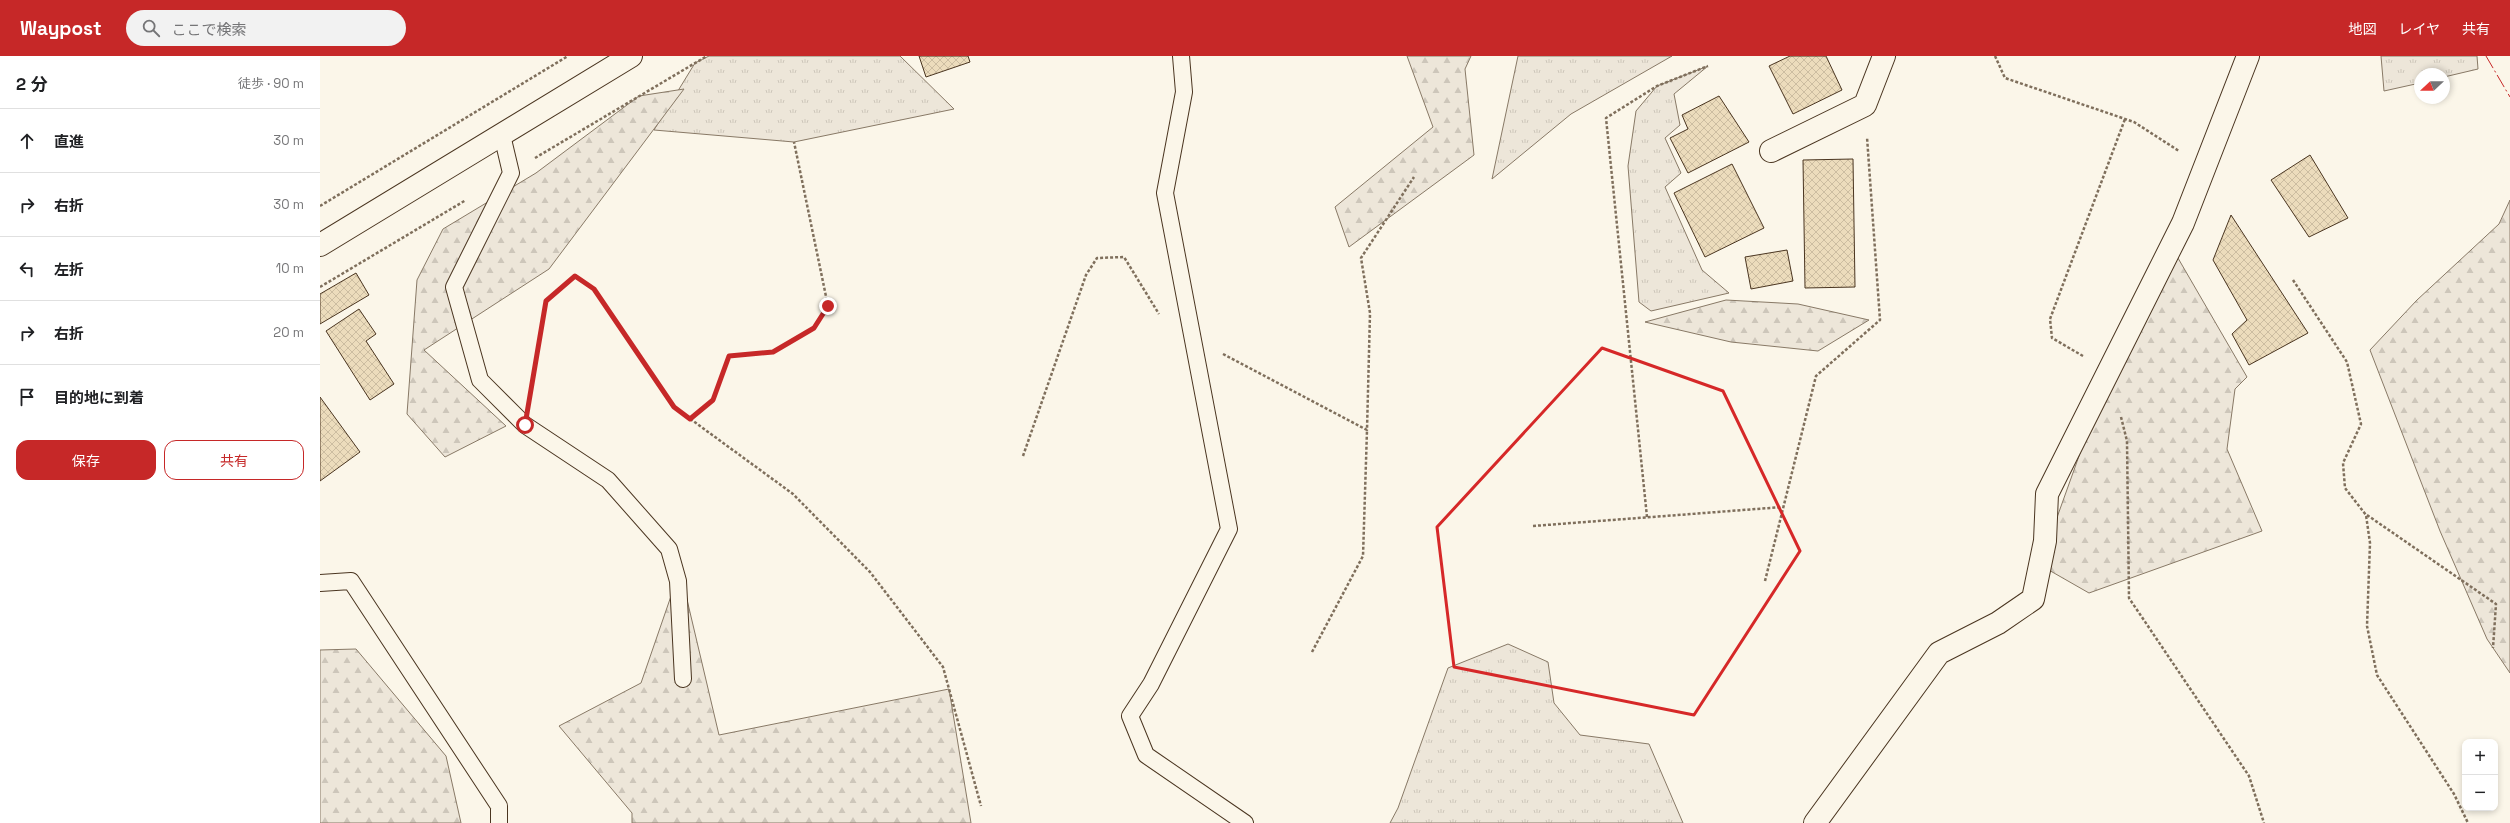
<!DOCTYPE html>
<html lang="ja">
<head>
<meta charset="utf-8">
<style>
  body { margin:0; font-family:"Space Grotesk","Noto Sans JP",sans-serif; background:#f2f2f2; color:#202124 }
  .controls { position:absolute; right:12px; bottom:12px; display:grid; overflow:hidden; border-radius:8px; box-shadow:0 2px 6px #0003 }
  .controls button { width:36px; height:36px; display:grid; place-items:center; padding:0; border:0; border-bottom:1px solid #e0e0e0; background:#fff; color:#202124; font:20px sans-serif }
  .compass { position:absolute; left:2094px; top:12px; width:36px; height:36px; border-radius:50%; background:#fff; box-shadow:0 2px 6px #0003; rotate:248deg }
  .stop { position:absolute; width:12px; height:12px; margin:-9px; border:3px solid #c62828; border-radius:50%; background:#fff }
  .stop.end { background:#c62828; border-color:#fff; box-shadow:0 1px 4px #0008 }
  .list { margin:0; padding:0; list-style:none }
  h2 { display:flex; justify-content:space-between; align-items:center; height:52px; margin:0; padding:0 16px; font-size:17px }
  h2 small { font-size:13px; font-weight:400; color:#757577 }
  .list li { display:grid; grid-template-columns:26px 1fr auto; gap:12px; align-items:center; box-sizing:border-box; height:64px; padding:0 16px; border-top:1px solid #e0e0e0 }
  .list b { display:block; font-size:15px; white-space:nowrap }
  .list em { font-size:13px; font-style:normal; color:#757577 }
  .actions { display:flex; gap:8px; padding:12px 16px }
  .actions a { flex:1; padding:9px 0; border:1px solid #c62828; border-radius:12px; text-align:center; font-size:14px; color:#c62828 }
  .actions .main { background:#c62828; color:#fff }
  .icon { flex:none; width:22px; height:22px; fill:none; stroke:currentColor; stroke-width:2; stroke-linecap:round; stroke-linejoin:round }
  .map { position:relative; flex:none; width:2190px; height:767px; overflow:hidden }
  header { display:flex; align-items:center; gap:24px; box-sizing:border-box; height:56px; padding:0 20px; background:#c62828; color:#fff }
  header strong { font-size:19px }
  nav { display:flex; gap:22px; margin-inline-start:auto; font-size:14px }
  .search { width:280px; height:36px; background:#f2f2f2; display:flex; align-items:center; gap:10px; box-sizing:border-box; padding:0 14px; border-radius:22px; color:#757577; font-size:15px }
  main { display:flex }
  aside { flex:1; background:#fff }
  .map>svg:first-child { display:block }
  .grass { fill:url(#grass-tufts); stroke:#887966 }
  .forest { fill:url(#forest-firs); stroke:#887966 }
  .building { fill:url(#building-cross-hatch); stroke:#4a3520 }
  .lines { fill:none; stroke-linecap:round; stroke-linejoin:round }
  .lane-casing { stroke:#4a3520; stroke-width:18 }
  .street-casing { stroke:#4a3520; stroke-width:24 }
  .secondary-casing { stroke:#4a3520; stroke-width:24 }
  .path { stroke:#7f6f5c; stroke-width:2.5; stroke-dasharray:3 2; stroke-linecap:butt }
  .lane { stroke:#fbf6e9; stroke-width:16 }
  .street { stroke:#fbf6e9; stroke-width:22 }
  .secondary { stroke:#fbf6e9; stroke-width:22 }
  .power { stroke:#c62828; stroke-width:1; stroke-dasharray:14 3 2 3; stroke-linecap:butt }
  .route { stroke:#c62828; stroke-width:5 }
  .marked { fill:none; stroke:#d62828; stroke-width:3; stroke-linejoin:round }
</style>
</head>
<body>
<header>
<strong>Waypost</strong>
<div class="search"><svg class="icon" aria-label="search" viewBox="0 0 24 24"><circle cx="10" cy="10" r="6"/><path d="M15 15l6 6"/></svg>ここで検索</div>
<nav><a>地図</a><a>レイヤ</a><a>共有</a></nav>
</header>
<main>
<aside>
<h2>2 分<small>徒歩 · 90 m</small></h2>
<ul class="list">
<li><svg class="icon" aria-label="ahead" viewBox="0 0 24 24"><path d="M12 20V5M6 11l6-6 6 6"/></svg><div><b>直進</b></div><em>30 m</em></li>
<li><svg class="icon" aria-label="right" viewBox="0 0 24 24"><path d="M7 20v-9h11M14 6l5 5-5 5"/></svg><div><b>右折</b></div><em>30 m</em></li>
<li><svg class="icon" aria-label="left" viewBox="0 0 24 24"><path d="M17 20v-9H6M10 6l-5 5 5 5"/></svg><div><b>左折</b></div><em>10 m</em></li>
<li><svg class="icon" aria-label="right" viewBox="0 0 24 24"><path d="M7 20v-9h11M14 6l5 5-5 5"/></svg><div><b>右折</b></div><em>20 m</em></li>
<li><svg class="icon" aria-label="arrive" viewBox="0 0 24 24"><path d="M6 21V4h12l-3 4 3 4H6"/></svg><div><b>目的地に到着</b></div></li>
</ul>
<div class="actions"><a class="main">保存</a><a>共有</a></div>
</aside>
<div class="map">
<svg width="2190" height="767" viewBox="0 0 2190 767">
  <defs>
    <pattern id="grass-tufts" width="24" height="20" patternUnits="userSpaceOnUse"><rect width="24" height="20" fill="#ede6d9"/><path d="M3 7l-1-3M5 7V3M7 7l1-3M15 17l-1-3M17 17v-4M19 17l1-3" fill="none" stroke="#cdc6ba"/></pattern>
    <pattern id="forest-firs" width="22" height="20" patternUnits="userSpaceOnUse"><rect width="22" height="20" fill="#ede6d9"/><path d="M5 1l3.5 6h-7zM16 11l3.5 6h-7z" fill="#cdc6ba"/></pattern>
    <pattern id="building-cross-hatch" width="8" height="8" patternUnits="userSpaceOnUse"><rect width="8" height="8" fill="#ecdcbc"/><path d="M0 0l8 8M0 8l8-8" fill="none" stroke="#ccbda1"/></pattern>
  </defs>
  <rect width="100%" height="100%" fill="#fbf6e9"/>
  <path class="grass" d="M 389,0 L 580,0 L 634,53 L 474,86 L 334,74 L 375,7 Z
    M 1198,0 L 1352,0 L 1251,58 L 1172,123 Z
    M 2061,0 L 2157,0 L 2158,13 L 2124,21 L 2124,18 L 2100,18 L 2100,27 L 2064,35 Z
    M 1388,10 L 1354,38 L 1360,69 L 1345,82 L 1361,117 L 1345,131 L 1382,214 L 1409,237 L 1331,255 L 1319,246 L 1308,110 L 1316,55 L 1337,30 Z
    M 1188,588 L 1228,606 L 1234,647 L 1260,679 L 1329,688 L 1363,767 L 1070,767 L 1078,752 L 1128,612 Z"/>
  <path class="forest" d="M 1087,0 L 1151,0 L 1145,13 L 1154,99 L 1029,191 L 1015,151 L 1113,71 Z
    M 364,33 L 229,213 L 104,294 L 186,370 L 125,401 L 87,358 L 97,224 L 123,173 L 216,117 L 319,40 Z
    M 2190,144 L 2190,617 L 2167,583 L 2120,475 L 2050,294 L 2097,244 L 2179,168 Z
    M 1851,190 L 1927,321 L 1915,333 L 1907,393 L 1942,475 L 1769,537 L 1720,509 L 1793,305 Z
    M 1406,244 L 1478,248 L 1549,264 L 1498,295 L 1411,286 L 1325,266 Z
    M 360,514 L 399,679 L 629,633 L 651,767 L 312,767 L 312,757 L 239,670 L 321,627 Z
    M 36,593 L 126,700 L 141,767 L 0,767 L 0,594 Z"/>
  <path class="building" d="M 599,0 L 648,0 L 650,6 L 606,21 Z
    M 1470,0 L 1506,0 L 1522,34 L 1473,58 L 1449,10 Z
    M 1399,40 L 1429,86 L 1368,117 L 1350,82 L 1368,73 L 1362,59 Z
    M 1990,99 L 2028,162 L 1989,181 L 1951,124 Z
    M 1533,103 L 1535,231 L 1485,232 L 1483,104 Z
    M 1412,108 L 1444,172 L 1385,201 L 1354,137 Z
    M 1911,159 L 1988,277 L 1929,309 L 1912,278 L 1927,264 L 1893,204 Z
    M 1467,194 L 1473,225 L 1431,233 L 1425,201 Z
    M 36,217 L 49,239 L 0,268 L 0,238 Z
    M 39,253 L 56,278 L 46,285 L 74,328 L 50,344 L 6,275 Z
    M 0,341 L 40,396 L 0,425 Z"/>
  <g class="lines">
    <defs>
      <path id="lane" d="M 861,0 L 864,36 L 845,137 L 909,473 L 831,628 L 810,660 L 826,699 L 925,767
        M 182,79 L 191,117 L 134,231 L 160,324 L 205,369 L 288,424 L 349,493 L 358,525 L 363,623
        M 0,527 L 31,525 L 179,750 L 179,767"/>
      <path id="street" d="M 1451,95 L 1545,49 L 1564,0
        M 1495,767 L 1619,597 L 1678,567 L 1713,543 L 1725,485 L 1727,438 L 1863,167 L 1928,0"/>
      <path id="secondary" d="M 0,189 L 311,0"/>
    </defs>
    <use href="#lane" class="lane-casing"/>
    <use href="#street" class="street-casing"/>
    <use href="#secondary" class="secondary-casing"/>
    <path class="path" d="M 1675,0 L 1685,22 L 1814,66 L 1859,95
      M 215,102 L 387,0
      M 0,150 L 248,0
      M 1973,224 L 2027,306 L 2041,368 L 2023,407 L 2025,432 L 2046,459 L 2050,487 L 2047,570 L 2057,619 L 2134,738 L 2148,767
      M 0,231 L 146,144
      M 903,298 L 1047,374 L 1050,257 L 1041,202 L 1094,121
      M 1763,300 L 1732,282 L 1730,263 L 1805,63
      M 211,336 L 226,245 L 255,221 L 274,233 L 354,351 L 473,438 L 550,516 L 623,611 L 661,750
      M 1801,361 L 1807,385 L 1809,542 L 1929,720 L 1944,767
      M 370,363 L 393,344 L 409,300 L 453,296 L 494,272 L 508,250 L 474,86
      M 703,400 L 766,219 L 777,202 L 804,201 L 839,258
      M 2047,459 L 2176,548 L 2173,592
      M 1327,461 L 1286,62 L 1337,30 L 1388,10
      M 1213,470 L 1463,451
      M 1445,525 L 1496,320 L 1560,264 L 1547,81
      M 992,596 L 1043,500 L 1047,374"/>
    <use href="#lane" class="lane"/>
    <use href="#street" class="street"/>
    <use href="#secondary" class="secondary"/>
    <path class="power" d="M 2166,0 L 2190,41"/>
  </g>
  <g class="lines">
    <path class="route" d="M 205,369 L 226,245 L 255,220 L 274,233 L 354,351 L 370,363 L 393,344 L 409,300 L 453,296 L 494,272 L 508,250"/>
  </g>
  <path class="marked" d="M 1282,292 L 1403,335 L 1480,495 L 1374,659 L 1134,611 L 1117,471 Z"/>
</svg>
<div class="controls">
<button>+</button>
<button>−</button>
</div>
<svg class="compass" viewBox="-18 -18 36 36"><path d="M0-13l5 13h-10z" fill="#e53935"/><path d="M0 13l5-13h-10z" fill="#757577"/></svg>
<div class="stop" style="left:205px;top:369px"></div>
<div class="stop end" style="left:508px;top:250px"></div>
</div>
</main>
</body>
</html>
